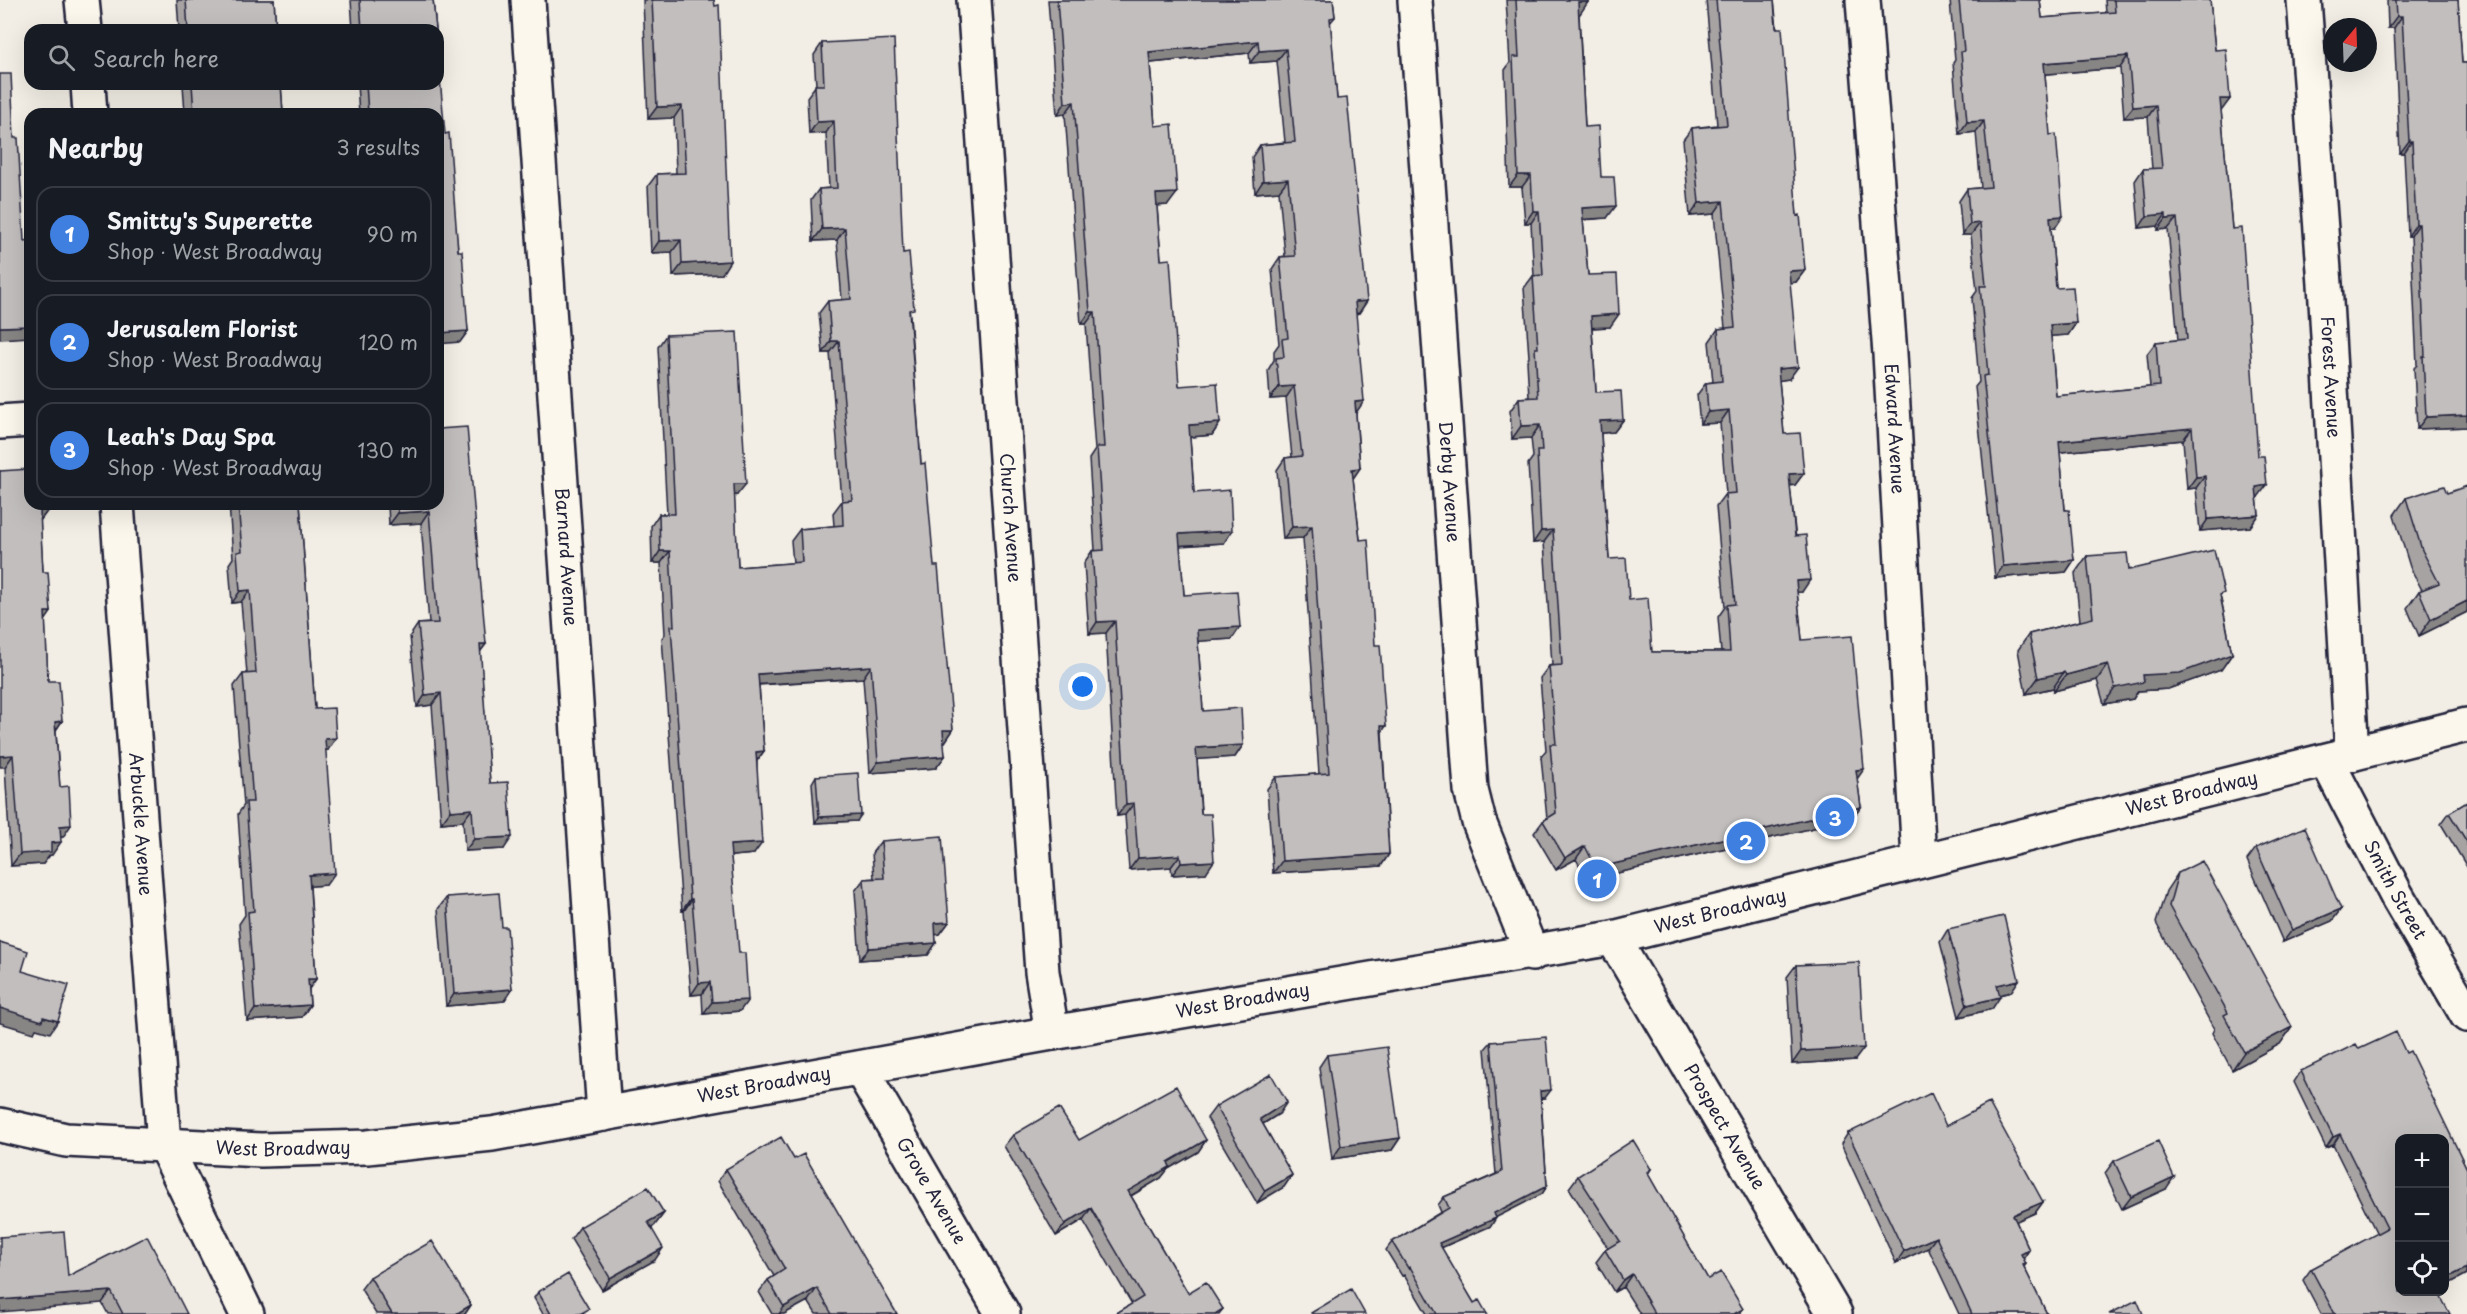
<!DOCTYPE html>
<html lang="en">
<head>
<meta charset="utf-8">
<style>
  body { margin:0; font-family:"Playpen Sans",sans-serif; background:#242831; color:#f1f3f6 }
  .controls { position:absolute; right:18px; bottom:18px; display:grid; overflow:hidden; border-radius:12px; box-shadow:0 6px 24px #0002 }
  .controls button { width:54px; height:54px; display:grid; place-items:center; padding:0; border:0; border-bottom:2px solid #363941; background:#171b24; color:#f1f3f6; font:30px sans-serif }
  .compass { position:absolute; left:2323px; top:18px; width:54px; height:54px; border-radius:50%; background:#171b24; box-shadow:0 6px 24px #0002; rotate:19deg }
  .you { position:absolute; left:1083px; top:687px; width:21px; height:21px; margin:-15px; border:4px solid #fff; border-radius:50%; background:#1a73e8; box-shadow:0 0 0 9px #1a73e833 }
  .badge { display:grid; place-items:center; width:39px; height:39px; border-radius:50%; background:#0b8043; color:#fff; font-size:20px; font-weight:700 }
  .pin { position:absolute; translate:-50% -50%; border:3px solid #fff; box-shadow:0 2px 6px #0006 }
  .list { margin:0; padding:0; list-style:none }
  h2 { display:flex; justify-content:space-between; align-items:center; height:78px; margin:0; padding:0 24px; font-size:26px }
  h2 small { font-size:20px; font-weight:400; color:#9ea1a6 }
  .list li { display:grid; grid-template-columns:39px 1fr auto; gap:18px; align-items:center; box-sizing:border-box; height:96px; margin:0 12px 12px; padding:0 12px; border:2px solid #363941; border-radius:18px }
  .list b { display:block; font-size:22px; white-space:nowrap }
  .list p { margin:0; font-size:20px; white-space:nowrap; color:#9ea1a6 }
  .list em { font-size:20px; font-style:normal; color:#9ea1a6 }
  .icon { flex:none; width:33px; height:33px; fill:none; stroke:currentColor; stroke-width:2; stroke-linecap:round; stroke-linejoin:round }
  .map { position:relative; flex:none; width:2467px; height:1314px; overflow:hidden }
  .search { position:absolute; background:#171b24; box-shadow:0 6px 24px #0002; left:24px; top:24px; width:420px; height:66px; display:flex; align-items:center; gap:15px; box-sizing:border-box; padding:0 21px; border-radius:18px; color:#9ea1a6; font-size:22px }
  .panel { position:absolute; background:#171b24; box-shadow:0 6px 24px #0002; left:24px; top:108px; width:420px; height:402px; border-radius:18px }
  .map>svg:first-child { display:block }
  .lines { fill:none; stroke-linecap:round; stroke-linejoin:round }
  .minor-casing { stroke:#22223b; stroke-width:38 }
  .major-casing { stroke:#22223b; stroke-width:38 }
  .minor { stroke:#fbf7ec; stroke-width:33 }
  .major { stroke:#fbf7ec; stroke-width:33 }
  .wall { fill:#a7a3a3; stroke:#22223b; stroke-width:1.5; fill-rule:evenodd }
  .shaded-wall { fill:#888585; stroke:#22223b; stroke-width:1.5 }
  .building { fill:#c2bebe; stroke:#22223b; stroke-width:1.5; fill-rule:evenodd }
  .labels { text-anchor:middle; stroke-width:4.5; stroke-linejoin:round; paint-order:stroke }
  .street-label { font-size:18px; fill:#22223b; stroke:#fbf7ec }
</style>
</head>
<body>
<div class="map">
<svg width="2467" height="1314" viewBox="0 0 2467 1314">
  <rect width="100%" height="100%" fill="#f2eee5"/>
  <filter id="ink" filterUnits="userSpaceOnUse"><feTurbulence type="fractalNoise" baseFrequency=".0167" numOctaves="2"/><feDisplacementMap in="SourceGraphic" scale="12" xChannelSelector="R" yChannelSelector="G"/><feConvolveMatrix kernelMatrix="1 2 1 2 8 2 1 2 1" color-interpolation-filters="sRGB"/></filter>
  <g filter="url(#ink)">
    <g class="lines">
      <defs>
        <g id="minor">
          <path d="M 82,0 L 85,30"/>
          <path id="s1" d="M 528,0 L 604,1114"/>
          <path id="s2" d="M 974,0 L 1042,972 L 1052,1033"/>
          <path id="s3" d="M 1415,0 L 1471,790 L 1479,822 L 1532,954"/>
          <path id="s4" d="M 1863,0 L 1890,354 L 1919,859"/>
          <path id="s5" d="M 2304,0 L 2325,284 L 2352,754"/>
          <path d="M 88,84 L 90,114"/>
          <path d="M 0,422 L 30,420"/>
          <path id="s6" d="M 117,504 L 164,1144 L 247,1314"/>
          <path id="s7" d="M 2327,761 L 2397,896 L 2467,1015"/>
          <path id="s8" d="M 1613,938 L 1835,1314"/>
          <path id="s9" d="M 860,1068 L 1003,1314"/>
        </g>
        <g id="major">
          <path id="s10" d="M 0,1125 L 66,1140 L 261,1150 L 367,1147 L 492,1134 L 1052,1033 L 1613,938 L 2467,725"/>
        </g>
      </defs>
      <use href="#minor" class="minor-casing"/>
      <use href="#major" class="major-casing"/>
      <use href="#minor" class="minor"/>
      <use href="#major" class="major"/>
    </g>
    <path class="wall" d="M 177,0 L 274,0 L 276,30 L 179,30 Z
      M 351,0 L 433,0 L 436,30 L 353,30 Z
      M 643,0 L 714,0 L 722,274 L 673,276 L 672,252 L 651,253 L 648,186 L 657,174 L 676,173 L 674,118 L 648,119 Z
      M 1048,0 L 1333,0 L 1335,17 L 1330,23 L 1337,99 L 1367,301 L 1359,313 L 1356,314 L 1356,413 L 1360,468 L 1353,478 L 1382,732 L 1389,854 L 1381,866 L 1273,873 L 1267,789 L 1276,777 L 1319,774 L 1303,538 L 1283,539 L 1277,470 L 1285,458 L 1292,457 L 1286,398 L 1270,399 L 1268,370 L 1274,360 L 1274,351 L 1279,344 L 1272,269 L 1280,257 L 1285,256 L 1279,191 L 1255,193 L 1252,157 L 1260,145 L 1285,142 L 1277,61 L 1250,63 L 1249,53 L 1150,63 L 1155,126 L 1168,205 L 1157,206 L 1161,260 L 1179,386 L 1220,423 L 1212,435 L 1190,437 L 1194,493 L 1232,531 L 1224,543 L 1180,546 L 1184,595 L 1240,627 L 1232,639 L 1198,641 L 1203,711 L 1243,745 L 1235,757 L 1197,759 L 1206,873 L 1172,875 L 1171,867 L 1129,870 L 1125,815 L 1117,816 L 1106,633 L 1089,634 L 1084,563 L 1092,551 L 1095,550 L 1089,459 L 1095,450 L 1086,324 L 1081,324 L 1065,114 L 1057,115 Z
      M 1506,0 L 1588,0 L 1588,2 L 1579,14 L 1585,127 L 1601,177 L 1607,218 L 1583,220 L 1588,275 L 1610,327 L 1592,328 L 1596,392 L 1623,420 L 1614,432 L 1601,433 L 1609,559 L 1652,652 L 1721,652 L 1718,617 L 1725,607 L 1716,506 L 1725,494 L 1726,494 L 1720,423 L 1700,424 L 1697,395 L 1706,383 L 1713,382 L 1709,342 L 1718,329 L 1725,328 L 1714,214 L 1690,216 L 1683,140 L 1692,128 L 1717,125 L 1706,0 L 1774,0 L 1797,216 L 1805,270 L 1796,282 L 1790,283 L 1789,379 L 1779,380 L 1784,434 L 1804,473 L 1795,485 L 1790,486 L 1802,592 L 1797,592 L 1802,640 L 1857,779 L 1861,807 L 1852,819 L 1587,880 L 1576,859 L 1556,870 L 1534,833 L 1543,821 L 1547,819 L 1541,757 L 1546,750 L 1540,678 L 1549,666 L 1552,665 L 1544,542 L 1533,543 L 1528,464 L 1533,457 L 1531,438 L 1512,439 L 1510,411 L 1519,398 L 1529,397 L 1527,361 L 1529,357 L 1524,288 L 1533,276 L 1534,276 L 1531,223 L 1525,223 L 1522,187 L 1509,187 L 1505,70 L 1510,63 Z
      M 1950,0 L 2040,0 L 2042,18 L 2106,13 L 2105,0 L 2210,0 L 2215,50 L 2230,99 L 2221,110 L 2232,229 L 2258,497 L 2257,497 L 2259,515 L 2250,527 L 2200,531 L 2196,488 L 2187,489 L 2183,440 L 2060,452 L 2065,510 L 2074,560 L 2066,572 L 1995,578 L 1975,387 L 1979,382 L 1972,298 L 1977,291 L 1971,235 L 1962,235 L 1959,201 L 1967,189 L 1981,188 L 1976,132 L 1959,134 L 1953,63 L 1955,60 ZM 2120,68 L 2124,118 L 2148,117 L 2152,169 L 2143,169 L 2135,181 L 2139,228 L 2158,226 L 2158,230 L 2168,229 L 2178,340 L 2156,342 L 2147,354 L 2150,387 L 2056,396 L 2051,336 L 2068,335 L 2076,323 L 2056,288 L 2051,228 L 2055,228 L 2045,74 Z
      M 2387,0 L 2458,0 L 2462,63 L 2467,63 L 2467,427 L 2417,429 L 2414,368 L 2417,365 L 2411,236 L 2408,236 L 2404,153 L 2400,153 L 2394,28 L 2388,28 Z
      M 822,43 L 903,253 L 910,315 L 921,464 L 953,730 L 945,742 L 943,742 L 945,756 L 936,768 L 870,773 L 863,678 L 759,685 L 764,751 L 757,761 L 754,854 L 731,856 L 740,1011 L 703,1014 L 702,994 L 691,995 L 684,911 L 682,911 L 662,638 L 665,634 L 661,563 L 652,563 L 651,526 L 659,514 L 667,514 L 658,347 L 666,335 L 737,495 L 734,495 L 738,567 L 793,563 L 791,541 L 800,529 L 834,526 L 833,513 L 842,501 L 830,353 L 823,353 L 819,313 L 828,301 L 842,300 L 837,240 L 813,241 L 811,200 L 819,189 L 829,188 L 826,133 L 809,134 L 807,97 L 816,85 L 814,55 Z
      M 183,84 L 281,84 L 283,114 L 185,114 Z
      M 357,84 L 438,84 L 468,331 L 460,342 L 438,114 L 359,114 Z
      M 0,471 L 48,510 L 40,521 L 43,572 L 51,612 L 45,620 L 48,681 L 62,721 L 56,730 L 63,837 L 61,837 L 52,855 L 50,855 L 43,864 L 11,866 L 5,767 Z
      M 2447,493 L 2467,612 L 2419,636 L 2407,608 L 2419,591 L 2422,590 L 2410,567 L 2394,515 L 2406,498 Z
      M 229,504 L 300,504 L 315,709 L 328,750 L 325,750 L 326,885 L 310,886 L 316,979 L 309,989 L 310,1005 L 302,1017 L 247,1021 L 239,924 L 245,915 L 238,814 L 244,805 L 234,686 L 243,674 L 247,674 L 241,602 L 232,603 L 229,564 L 233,558 Z
      M 388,504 L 438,504 L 486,644 L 480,652 L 490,783 L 504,849 L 465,851 L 463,821 L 441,823 L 432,705 L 417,707 L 410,636 L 418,624 L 429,623 L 421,523 L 389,525 Z
      M 2087,556 L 2221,598 L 2232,654 L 2221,670 L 2168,689 L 2138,691 L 2133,699 L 2104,704 L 2097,680 L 2054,691 L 2053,688 L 2026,694 L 2018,650 L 2029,634 L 2080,621 L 2075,573 Z
      M 816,776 L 857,821 L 815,823 L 812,783 Z
      M 2467,802 L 2467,867 L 2441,824 L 2449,813 Z
      M 881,841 L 949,922 L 940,934 L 935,935 L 936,943 L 928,955 L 860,960 L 855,891 L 864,879 L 874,878 L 872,853 Z
      M 2256,848 L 2341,909 L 2332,921 L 2283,942 L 2247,860 Z
      M 2178,873 L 2292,1027 L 2280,1044 L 2232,1070 L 2212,1033 L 2214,1029 L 2156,923 L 2166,891 Z
      M 447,897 L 502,927 L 512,989 L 504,1001 L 446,1006 L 438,909 Z
      M 1948,929 L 2011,992 L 1999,995 L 1992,1009 L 1959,1017 L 1940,942 Z
      M 1796,965 L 1855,1060 L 1792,1064 L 1787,977 Z
      M 1491,1042 L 1545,1098 L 1541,1098 L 1547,1186 L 1542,1194 L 1496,1217 L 1491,1226 L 1441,1248 L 1474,1303 L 1487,1314 L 1427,1314 L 1404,1275 L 1402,1276 L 1386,1250 L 1392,1242 L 1441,1212 L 1438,1205 L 1444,1197 L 1496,1174 L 1485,1049 Z
      M 2359,1049 L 2406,1053 L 2467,1169 L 2467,1274 L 2445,1286 L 2445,1138 L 2400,1292 L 2450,1314 L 2321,1314 L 2303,1280 L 2311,1269 L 2377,1234 L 2333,1145 L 2326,1148 L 2294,1082 L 2301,1071 Z
      M 1327,1055 L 1400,1138 L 1392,1150 L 1332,1159 L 1319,1067 Z
      M 1216,1106 L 1279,1114 L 1263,1124 L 1292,1175 L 1284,1187 L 1257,1203 L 1207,1118 Z
      M 1946,1126 L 2043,1202 L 2035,1213 L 2016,1221 L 2029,1250 L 2023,1258 L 2026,1264 L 2024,1267 L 2047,1314 L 1959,1314 L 1928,1248 L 1896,1263 L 1841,1144 L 1848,1133 Z
      M 1013,1135 L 1079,1140 L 1206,1140 L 1198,1152 L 1168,1169 L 1161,1178 L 1131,1196 L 1188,1293 L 1223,1309 L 1219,1314 L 1115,1314 L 1132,1304 L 1083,1220 L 1056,1236 L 1004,1146 Z
      M 794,1159 L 897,1314 L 816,1314 L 808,1301 L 784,1314 L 772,1314 L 759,1292 L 768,1280 L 774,1276 L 718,1181 L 726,1169 Z
      M 2114,1161 L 2166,1189 L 2122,1209 L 2105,1173 Z
      M 1651,1169 L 1648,1174 L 1708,1279 L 1743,1309 L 1739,1314 L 1640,1314 L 1623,1287 L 1614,1292 L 1596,1262 L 1605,1250 L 1608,1248 L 1569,1188 L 1578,1176 Z
      M 664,1213 L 655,1225 L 652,1228 L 655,1260 L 602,1290 L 571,1239 L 580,1227 Z
      M 68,1276 L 187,1314 L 108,1314 L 102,1303 Z
      M 370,1277 L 471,1305 L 465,1314 L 376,1314 L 361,1289 Z
      M 538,1292 L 585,1314 L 543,1314 L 534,1298 Z"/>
    <path class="shaded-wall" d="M 1578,2 L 1588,2 L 1580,14 L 1569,15 Z
      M 2397,16 L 2402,16 L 2394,28 L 2388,28 Z
      M 1258,41 L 1249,53 L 1140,64 L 1149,52 Z
      M 1286,49 L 1277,61 L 1250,63 L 1259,51 Z
      M 2128,56 L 2120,68 L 2036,75 L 2044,63 Z
      M 2220,99 L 2230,99 L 2222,110 L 2212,111 Z
      M 1074,102 L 1065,114 L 1057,115 L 1065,103 Z
      M 2156,105 L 2148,117 L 2124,118 L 2133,107 Z
      M 682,106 L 674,118 L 648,119 L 657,107 Z
      M 834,121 L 826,133 L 809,134 L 817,122 Z
      M 1984,121 L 1976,132 L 1959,134 L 1967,122 Z
      M 2409,141 L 2412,141 L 2404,153 L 2400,153 Z
      M 1518,175 L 1531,175 L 1522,187 L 1509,187 Z
      M 1288,179 L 1279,191 L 1255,193 L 1263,181 Z
      M 1177,193 L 1168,205 L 1148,206 L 1156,194 Z
      M 1723,201 L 1714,214 L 1690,216 L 1699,203 Z
      M 1616,206 L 1607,218 L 1574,220 L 1582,208 Z
      M 1533,211 L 1539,211 L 1531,223 L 1525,223 Z
      M 2166,214 L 2158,226 L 2139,228 L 2147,216 Z
      M 2063,216 L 2055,228 L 2042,229 L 2050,217 Z
      M 2177,218 L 2168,229 L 2158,230 L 2166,219 Z
      M 1980,223 L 1971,235 L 1962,235 L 1970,224 Z
      M 2416,224 L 2419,224 L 2411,236 L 2408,236 Z
      M 845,228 L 837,240 L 813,241 L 822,229 Z
      M 681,240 L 672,252 L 651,253 L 659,241 Z
      M 730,261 L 722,274 L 673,276 L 682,264 Z
      M 1805,270 L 1796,282 L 1780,284 L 1789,271 Z
      M 1367,301 L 1359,313 L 1347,314 L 1355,302 Z
      M 1090,312 L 1095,312 L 1086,324 L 1081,324 Z
      M 1619,314 L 1610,327 L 1583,328 L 1591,316 Z
      M 2076,323 L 2068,335 L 2042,337 L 2050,325 Z
      M 30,326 L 30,337 L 0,339 L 0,327 Z
      M 468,331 L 460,342 L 438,344 L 438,333 Z
      M 831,341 L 839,341 L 830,353 L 823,353 Z
      M 1798,367 L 1789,379 L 1769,382 L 1778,369 Z
      M 1294,386 L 1286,398 L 1270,399 L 1279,387 Z
      M 1364,401 L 1356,413 L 1355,402 Z
      M 1729,410 L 1720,423 L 1700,424 L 1708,412 Z
      M 2467,415 L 2467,427 L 2417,429 L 2426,417 Z
      M 1623,420 L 1614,432 L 1592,434 L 1600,421 Z
      M 1220,423 L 1212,435 L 1181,438 L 1189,425 Z
      M 1540,425 L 1531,438 L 1512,439 L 1521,426 Z
      M 2192,428 L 2183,440 L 2051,453 L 2059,441 Z
      M 1360,468 L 1352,480 L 1352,469 Z
      M 1804,473 L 1795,485 L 1781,486 L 1789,474 Z
      M 2205,476 L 2196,488 L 2187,489 L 2196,477 Z
      M 734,484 L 746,484 L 737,495 L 726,496 Z
      M 2267,485 L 2258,497 L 2248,498 L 2256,487 Z
      M 48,510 L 39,522 L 40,511 Z
      M 429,511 L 421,523 L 389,525 L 398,513 Z
      M 2259,515 L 2250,527 L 2200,531 L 2208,519 Z
      M 1312,526 L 1303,538 L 1283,539 L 1292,527 Z
      M 1553,530 L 1544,542 L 1533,543 L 1541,531 Z
      M 1232,531 L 1224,543 L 1171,546 L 1179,534 Z
      M 660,551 L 670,551 L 661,563 L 652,563 Z
      M 2074,560 L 2066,572 L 1995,578 L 2003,566 Z
      M 1810,580 L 1802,592 L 1787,593 L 1796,581 Z
      M 250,590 L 241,602 L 232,603 L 240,591 Z
      M 2467,601 L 2467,612 L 2419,636 L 2431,619 Z
      M 45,612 L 51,612 L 43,624 Z
      M 1115,621 L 1106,633 L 1089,634 L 1097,622 Z
      M 1240,627 L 1232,639 L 1189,642 L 1197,630 Z
      M 480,644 L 486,644 L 477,656 Z
      M 2232,654 L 2221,670 L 2168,689 L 2138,691 L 2133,699 L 2104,704 L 2115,688 L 2143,675 Z
      M 2108,664 L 2097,680 L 2054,691 L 2066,675 Z
      M 871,666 L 863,678 L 749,685 L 758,674 Z
      M 2064,672 L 2053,688 L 2026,694 L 2038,678 Z
      M 441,693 L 432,705 L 417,707 L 425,695 Z
      M 62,721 L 54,733 L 55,722 Z
      M 1381,726 L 1386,726 L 1378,738 Z
      M 943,730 L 953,730 L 945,742 L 934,742 Z
      M 336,738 L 328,750 L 316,751 L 325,739 Z
      M 1243,745 L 1235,757 L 1188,760 L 1196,748 Z
      M 764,751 L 755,763 L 756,752 Z
      M 13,755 L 5,767 L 0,767 L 0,756 Z
      M 945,756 L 936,768 L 870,773 L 878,762 Z
      M 1864,769 L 1855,782 L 1856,770 Z
      M 1134,803 L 1125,815 L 1117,816 L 1126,804 Z
      M 1861,807 L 1852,819 L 1587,880 L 1596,868 Z
      M 472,809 L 463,821 L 441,823 L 450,811 Z
      M 861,815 L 857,821 L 815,823 L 819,817 Z
      M 71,825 L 63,837 L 51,838 L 60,826 Z
      M 512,837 L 504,849 L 465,851 L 474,839 Z
      M 61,842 L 52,855 L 50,855 L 43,864 L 11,866 L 20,854 L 51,843 Z
      M 762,843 L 754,854 L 722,857 L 730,845 Z
      M 1585,846 L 1576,859 L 1556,870 L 1565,858 Z
      M 1389,854 L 1381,866 L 1273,873 L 1282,861 Z
      M 1180,855 L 1171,867 L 1129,870 L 1138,858 Z
      M 1214,861 L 1206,873 L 1172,875 L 1181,863 Z
      M 335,873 L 326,885 L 301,887 L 309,875 Z
      M 690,899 L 692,899 L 684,911 L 682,911 Z
      M 2341,909 L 2332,921 L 2283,942 L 2292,930 Z
      M 949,922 L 940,934 L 926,935 L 935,923 Z
      M 936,943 L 928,955 L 860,960 L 869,948 Z
      M 308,979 L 316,979 L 308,990 Z
      M 2019,980 L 2011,992 L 1989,997 L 1997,985 Z
      M 710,982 L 702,994 L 691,995 L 699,983 Z
      M 512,989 L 504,1001 L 446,1006 L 454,994 Z
      M 2000,997 L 1992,1009 L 1959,1017 L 1967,1005 Z
      M 748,1000 L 740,1011 L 703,1014 L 712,1002 Z
      M 310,1005 L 302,1017 L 247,1021 L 255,1009 Z
      M 0,1008 L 43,1017 L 58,1021 L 50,1033 L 36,1029 L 34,1033 L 0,1023 Z
      M 2292,1027 L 2280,1044 L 2232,1070 L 2244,1052 Z
      M 1864,1048 L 1855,1060 L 1792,1064 L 1801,1051 Z
      M 1551,1090 L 1545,1098 L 1535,1098 L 1540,1091 Z
      M 1287,1102 L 1279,1114 L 1251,1131 L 1260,1119 Z
      M 2340,1134 L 2333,1145 L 2326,1148 L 2333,1137 Z
      M 1400,1138 L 1392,1150 L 1332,1159 L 1341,1146 Z
      M 1206,1140 L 1198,1152 L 1168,1169 L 1161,1178 L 1120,1202 L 1128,1191 L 1168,1162 Z
      M 1292,1175 L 1284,1187 L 1257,1203 L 1265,1191 Z
      M 2174,1177 L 2166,1189 L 2122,1209 L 2131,1197 Z
      M 1547,1186 L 1542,1194 L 1489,1221 L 1494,1213 Z
      M 2043,1202 L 2035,1213 L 2006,1226 L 2013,1215 Z
      M 1091,1208 L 1083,1220 L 1056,1236 L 1065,1224 Z
      M 664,1213 L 655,1225 L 640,1234 L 648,1222 Z
      M 1496,1218 L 1491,1226 L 1433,1251 L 1439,1243 Z
      M 1936,1237 L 1928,1248 L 1896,1263 L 1904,1251 Z
      M 663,1248 L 655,1260 L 602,1290 L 610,1278 Z
      M 2029,1250 L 2022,1261 L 2021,1254 Z
      M 2467,1268 L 2467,1274 L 2445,1286 L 2445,1279 Z
      M 1632,1274 L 1623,1287 L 1614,1292 L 1623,1280 Z
      M 817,1288 L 808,1301 L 784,1314 L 779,1314 L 784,1307 Z
      M 111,1291 L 102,1303 L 0,1312 L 0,1300 Z
      M 471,1305 L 465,1314 L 456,1314 Z"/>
    <path class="building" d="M 186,0 L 274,0 L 276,30 L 188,30 Z
      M 360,0 L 433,0 L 436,30 L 362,30 Z
      M 652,0 L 714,0 L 715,6 L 719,5 L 730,261 L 682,264 L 681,240 L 659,241 L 657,174 L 686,173 L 682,106 L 657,107 Z
      M 1057,0 L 1333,0 L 1335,17 L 1330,18 L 1337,99 L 1347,98 L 1367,301 L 1355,302 L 1364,401 L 1355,402 L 1360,468 L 1352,469 L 1360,540 L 1368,539 L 1375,645 L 1380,645 L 1386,726 L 1381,726 L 1389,854 L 1282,861 L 1276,777 L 1329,773 L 1312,526 L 1292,527 L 1285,458 L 1302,456 L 1294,386 L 1279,387 L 1276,358 L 1284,357 L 1282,339 L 1288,338 L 1280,257 L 1295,256 L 1288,179 L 1263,181 L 1260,145 L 1295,142 L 1286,49 L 1259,51 L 1258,41 L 1149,52 L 1155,126 L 1172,124 L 1177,193 L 1156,194 L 1161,260 L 1170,259 L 1179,386 L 1217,383 L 1220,423 L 1189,425 L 1194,493 L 1230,490 L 1232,531 L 1179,534 L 1184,595 L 1237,591 L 1240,627 L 1197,630 L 1203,711 L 1241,708 L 1243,745 L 1196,748 L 1201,814 L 1211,814 L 1214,861 L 1181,863 L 1180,855 L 1138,858 L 1134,803 L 1126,804 L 1115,621 L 1097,622 L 1092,551 L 1104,550 L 1097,447 L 1104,447 L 1095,312 L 1090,312 L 1074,102 L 1065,103 Z
      M 1516,0 L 1588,0 L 1588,2 L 1578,2 L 1585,127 L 1598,126 L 1601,177 L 1614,177 L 1616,206 L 1582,208 L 1588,275 L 1617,274 L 1619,314 L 1591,316 L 1596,392 L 1621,391 L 1623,420 L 1600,421 L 1609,559 L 1626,558 L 1629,600 L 1648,598 L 1652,652 L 1730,652 L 1727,605 L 1735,604 L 1725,494 L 1736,493 L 1729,410 L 1708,412 L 1706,383 L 1722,381 L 1718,329 L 1735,327 L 1723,201 L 1699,203 L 1692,128 L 1727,125 L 1716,0 L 1774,0 L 1776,28 L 1782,28 L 1797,216 L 1800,215 L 1805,270 L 1789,271 L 1798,367 L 1778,369 L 1784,434 L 1800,433 L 1804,473 L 1789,474 L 1795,536 L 1806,535 L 1810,580 L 1796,581 L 1802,640 L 1852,636 L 1864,769 L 1856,770 L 1861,807 L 1596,868 L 1585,846 L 1565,858 L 1543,821 L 1556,813 L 1550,744 L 1556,744 L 1549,666 L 1562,665 L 1553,530 L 1541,531 L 1537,451 L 1542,451 L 1540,425 L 1521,426 L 1519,398 L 1538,397 L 1535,348 L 1538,348 L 1533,276 L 1543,275 L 1539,211 L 1533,211 L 1531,175 L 1518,175 L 1513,57 L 1519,57 Z
      M 1959,0 L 2040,0 L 2042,18 L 2115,12 L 2114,0 L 2210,0 L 2215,50 L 2226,49 L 2230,99 L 2220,99 L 2232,229 L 2242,228 L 2258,456 L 2264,456 L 2267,485 L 2256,487 L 2259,515 L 2208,519 L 2205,476 L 2196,477 L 2192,428 L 2059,441 L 2065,510 L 2069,510 L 2074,560 L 2003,566 L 1983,376 L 1988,375 L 1980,286 L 1986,286 L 1980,223 L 1970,224 L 1967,189 L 1991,187 L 1984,121 L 1967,122 L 1961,52 L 1964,51 ZM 2128,56 L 2133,107 L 2156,105 L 2162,168 L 2143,169 L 2147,216 L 2166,214 L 2166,219 L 2177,218 L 2187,339 L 2156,342 L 2159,386 L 2056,396 L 2050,325 L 2076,323 L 2073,287 L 2056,288 L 2050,217 L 2063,216 L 2056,134 L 2050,135 L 2044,63 Z
      M 2396,0 L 2458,0 L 2462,63 L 2467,63 L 2467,415 L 2426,417 L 2423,356 L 2425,356 L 2419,224 L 2416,224 L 2412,141 L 2409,141 L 2402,16 L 2397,16 Z
      M 894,39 L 903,253 L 909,252 L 914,309 L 909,310 L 921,464 L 925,463 L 934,566 L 938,566 L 953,730 L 943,730 L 945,756 L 878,762 L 871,666 L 758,674 L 764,751 L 756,752 L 762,843 L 730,845 L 739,953 L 745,953 L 748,1000 L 712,1002 L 710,982 L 699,983 L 692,899 L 690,899 L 671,626 L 674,626 L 670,551 L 660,551 L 659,514 L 675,514 L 666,335 L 737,332 L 746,484 L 734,484 L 738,567 L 802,562 L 800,529 L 843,525 L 842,501 L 852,500 L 839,341 L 831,341 L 828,301 L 851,299 L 845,228 L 822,229 L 819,189 L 837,188 L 834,121 L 817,122 L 815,85 L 824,85 L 822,43 Z
      M 438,56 L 445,134 L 449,133 L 458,251 L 462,251 L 468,331 L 438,333 L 438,114 L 368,114 L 366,84 L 438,84 Z
      M 0,74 L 11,74 L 14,138 L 18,138 L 24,241 L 30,240 L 30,326 L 0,327 Z
      M 192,84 L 281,84 L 283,114 L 194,114 Z
      M 467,427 L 486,644 L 480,644 L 490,783 L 508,782 L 512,837 L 474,839 L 472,809 L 450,811 L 441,693 L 425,695 L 418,624 L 438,623 L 429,511 L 398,513 L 397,504 L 438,504 L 438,429 Z
      M 30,469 L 30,504 L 47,504 L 48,510 L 40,511 L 43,572 L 48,572 L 51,612 L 45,612 L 48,681 L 59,681 L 62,721 L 55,722 L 60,787 L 69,786 L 71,825 L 60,826 L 61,842 L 51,843 L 51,852 L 20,854 L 13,755 L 0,756 L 0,471 Z
      M 2444,486 L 2447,493 L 2467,486 L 2467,601 L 2431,619 L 2419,591 L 2439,583 L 2422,550 L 2406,498 Z
      M 238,504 L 300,504 L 315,709 L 334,708 L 336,738 L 325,739 L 335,873 L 309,875 L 316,979 L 308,979 L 310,1005 L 255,1009 L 248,912 L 254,911 L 246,802 L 253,802 L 243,674 L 256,673 L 250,590 L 240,591 L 237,552 L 242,551 Z
      M 2214,550 L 2224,593 L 2220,595 L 2232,654 L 2180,673 L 2143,675 L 2144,682 L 2115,688 L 2108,664 L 2066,675 L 2064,672 L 2038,678 L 2029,634 L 2093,618 L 2087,556 L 2127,553 L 2129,570 Z
      M 858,773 L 861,815 L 819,817 L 816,776 Z
      M 2467,802 L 2467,842 L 2449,813 Z
      M 2305,827 L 2341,909 L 2292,930 L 2256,848 Z
      M 942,836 L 949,922 L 935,923 L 936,943 L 869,948 L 864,879 L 884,878 L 881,841 Z
      M 2202,861 L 2292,1027 L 2244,1052 L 2224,1015 L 2228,1013 L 2169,906 L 2178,873 Z
      M 499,893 L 502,927 L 507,927 L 512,989 L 454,994 L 447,897 Z
      M 2004,916 L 2019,980 L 1997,985 L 2000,997 L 1967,1005 L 1948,929 Z
      M 0,942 L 28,951 L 22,971 L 69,985 L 58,1021 L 43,1017 L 42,1021 L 0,1008 Z
      M 1859,962 L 1864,1048 L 1801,1051 L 1796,965 Z
      M 2396,1032 L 2406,1053 L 2410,1051 L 2467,1169 L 2467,1268 L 2445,1279 L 2445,1138 L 2400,1138 L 2400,1292 L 2438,1292 L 2450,1314 L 2335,1314 L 2311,1269 L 2387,1228 L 2340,1134 L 2333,1137 L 2301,1071 L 2356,1044 L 2359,1049 Z
      M 1546,1037 L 1551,1090 L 1540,1091 L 1547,1186 L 1494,1213 L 1496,1218 L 1439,1243 L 1474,1303 L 1479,1300 L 1487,1314 L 1437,1314 L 1410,1267 L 1408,1268 L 1392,1242 L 1449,1208 L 1444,1197 L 1502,1172 L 1491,1042 Z
      M 1387,1047 L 1400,1138 L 1341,1146 L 1327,1055 Z
      M 1271,1074 L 1287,1102 L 1260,1119 L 1292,1175 L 1265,1191 L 1216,1106 Z
      M 1176,1086 L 1206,1140 L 1168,1162 L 1170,1167 L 1128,1191 L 1188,1293 L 1206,1282 L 1223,1309 L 1215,1314 L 1115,1314 L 1143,1297 L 1091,1208 L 1065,1224 L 1013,1135 L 1059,1108 L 1079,1140 Z
      M 1931,1093 L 1946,1126 L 1989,1103 L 2043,1202 L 2013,1215 L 2029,1250 L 2021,1254 L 2026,1264 L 2023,1265 L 2047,1314 L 1972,1314 L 1936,1237 L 1904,1251 L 1848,1133 Z
      M 781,1137 L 794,1159 L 804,1154 L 897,1314 L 832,1314 L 817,1288 L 784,1307 L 768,1280 L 785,1269 L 726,1169 Z
      M 1633,1140 L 1651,1169 L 1647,1172 L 1708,1279 L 1721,1272 L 1743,1309 L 1734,1314 L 1655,1314 L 1632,1274 L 1623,1280 L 1605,1250 L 1620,1241 L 1578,1176 Z
      M 2158,1141 L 2174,1177 L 2131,1197 L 2114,1161 Z
      M 648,1187 L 664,1213 L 648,1222 L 663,1248 L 610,1278 L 580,1227 Z
      M 64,1232 L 68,1276 L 147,1236 L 187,1314 L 123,1314 L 111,1291 L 0,1300 L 0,1237 Z
      M 432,1241 L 471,1305 L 456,1314 L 392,1314 L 370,1277 Z
      M 568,1274 L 589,1309 L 580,1314 L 551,1314 L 538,1292 Z
      M 1351,1289 L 1365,1314 L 1312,1314 L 1311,1313 Z
      M 2137,1300 L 2143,1314 L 2109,1314 Z"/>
  </g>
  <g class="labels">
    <g class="street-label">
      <text dy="6" stroke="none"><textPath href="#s5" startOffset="378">Forest Avenue</textPath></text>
      <text dy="6" stroke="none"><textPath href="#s4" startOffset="430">Edward Avenue</textPath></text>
      <text dy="6" stroke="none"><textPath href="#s3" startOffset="483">Derby Avenue</textPath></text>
      <text dy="6" stroke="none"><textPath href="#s2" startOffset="519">Church Avenue</textPath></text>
      <text dy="6" stroke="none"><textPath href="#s1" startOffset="558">Barnard Avenue</textPath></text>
      <text dy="6" stroke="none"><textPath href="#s10" startOffset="2229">West Broadway</textPath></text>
      <text dy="6" stroke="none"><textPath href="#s6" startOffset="321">Arbuckle Avenue</textPath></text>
      <text dy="6" stroke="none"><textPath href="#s7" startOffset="146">Smith Street</textPath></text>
      <text dy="6" stroke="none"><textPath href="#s10" startOffset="1743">West Broadway</textPath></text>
      <text dy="6" stroke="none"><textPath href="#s10" startOffset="1257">West Broadway</textPath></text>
      <text dy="6" stroke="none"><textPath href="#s10" startOffset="771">West Broadway</textPath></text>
      <text dy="6" stroke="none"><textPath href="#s8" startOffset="219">Prospect Avenue</textPath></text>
      <text dy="6" stroke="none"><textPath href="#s10" startOffset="285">West Broadway</textPath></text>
      <text dy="6" stroke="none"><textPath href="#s9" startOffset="142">Grove Avenue</textPath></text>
    </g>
  </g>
</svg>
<div class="controls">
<button>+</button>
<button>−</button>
<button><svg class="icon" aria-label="locate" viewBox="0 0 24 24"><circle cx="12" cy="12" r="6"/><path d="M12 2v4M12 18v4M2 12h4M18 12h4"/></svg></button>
</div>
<svg class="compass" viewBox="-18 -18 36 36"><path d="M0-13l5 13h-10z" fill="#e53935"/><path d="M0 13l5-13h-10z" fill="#9ea1a6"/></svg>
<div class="you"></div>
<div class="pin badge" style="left:1597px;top:879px;background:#3f7fe0">1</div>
<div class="pin badge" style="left:1746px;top:841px;background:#3f7fe0">2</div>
<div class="pin badge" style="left:1835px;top:817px;background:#3f7fe0">3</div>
<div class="search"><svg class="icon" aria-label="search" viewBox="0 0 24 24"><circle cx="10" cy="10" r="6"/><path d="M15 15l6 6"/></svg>Search here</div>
<section class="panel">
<h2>Nearby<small>3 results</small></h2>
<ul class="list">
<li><span class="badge" style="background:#3f7fe0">1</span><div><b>Smitty's Superette</b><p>Shop · West Broadway</p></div><em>90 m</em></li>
<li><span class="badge" style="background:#3f7fe0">2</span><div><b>Jerusalem Florist</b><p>Shop · West Broadway</p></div><em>120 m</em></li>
<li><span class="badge" style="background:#3f7fe0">3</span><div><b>Leah's Day Spa</b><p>Shop · West Broadway</p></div><em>130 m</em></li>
</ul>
</section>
</div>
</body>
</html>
